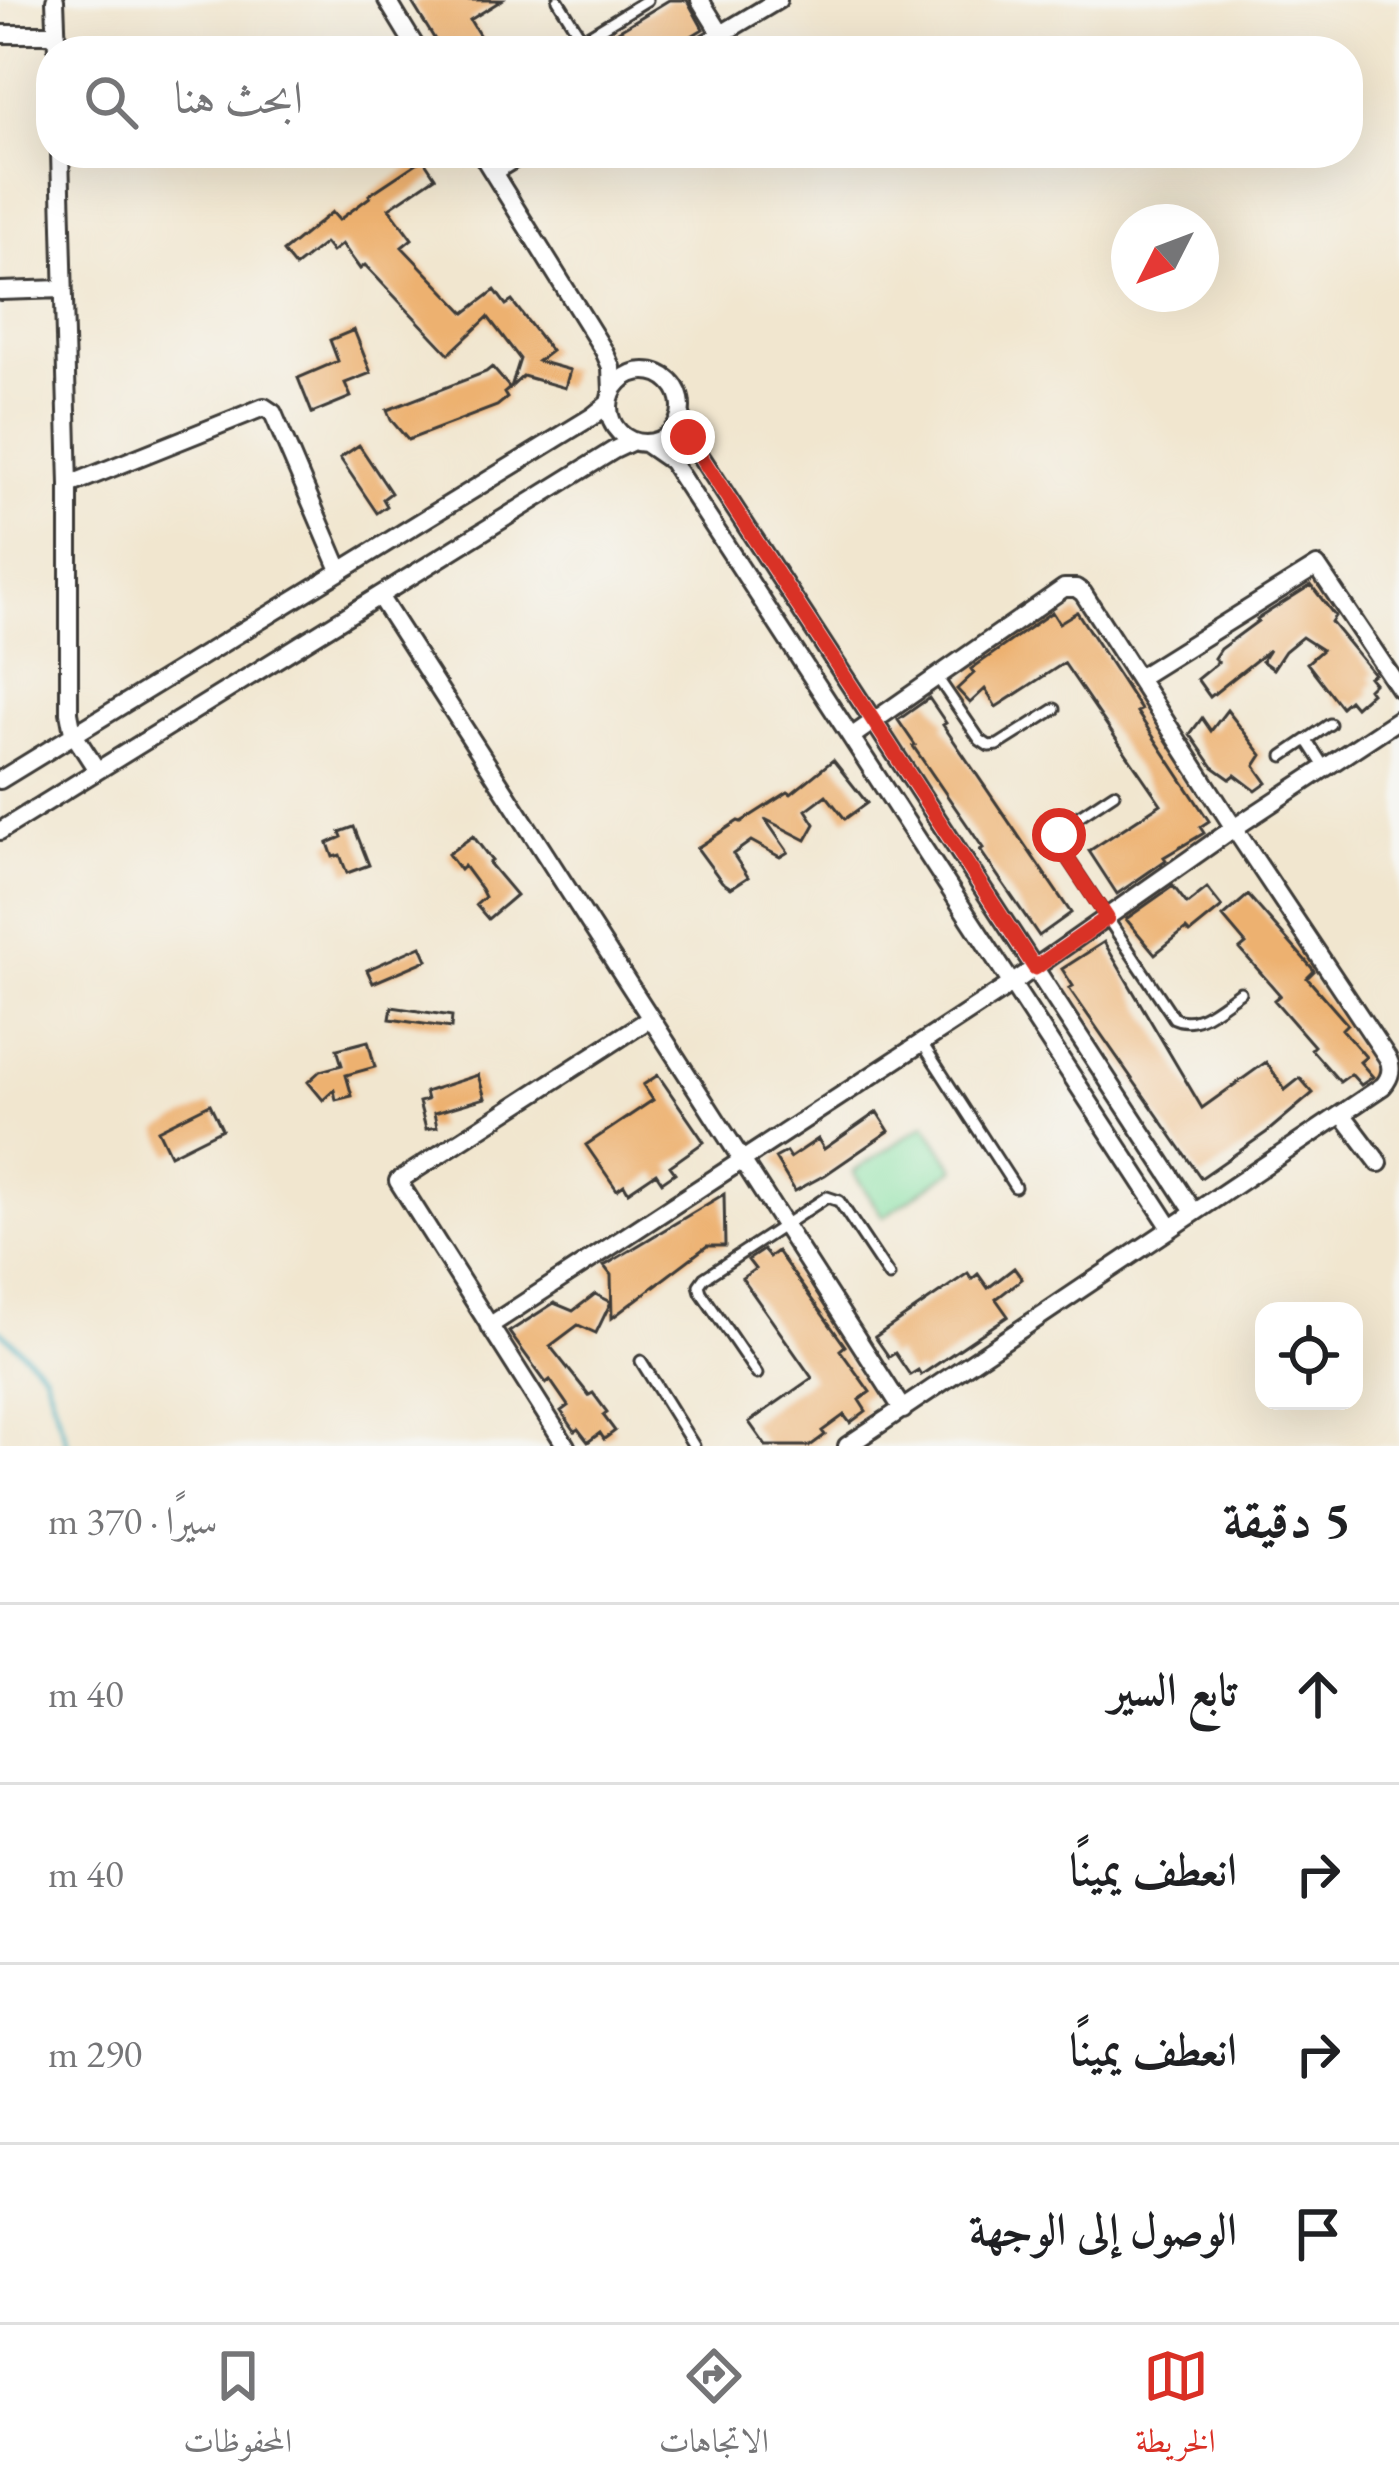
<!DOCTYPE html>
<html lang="ar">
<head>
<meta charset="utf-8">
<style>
  body { margin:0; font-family:"EB Garamond",Amiri,serif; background:#f6f6f6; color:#202124; direction:rtl }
  .controls { position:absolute; right:36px; bottom:36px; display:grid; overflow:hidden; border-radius:24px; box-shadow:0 12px 48px #0002 }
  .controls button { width:108px; height:108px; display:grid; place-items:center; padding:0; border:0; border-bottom:3px solid #e0e0e0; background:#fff; color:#202124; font:60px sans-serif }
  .compass { position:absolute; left:1111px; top:204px; width:108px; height:108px; border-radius:50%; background:#fff; box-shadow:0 12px 48px #0002; rotate:228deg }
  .stop { position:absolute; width:36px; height:36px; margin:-27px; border:9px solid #d93025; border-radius:50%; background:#fff }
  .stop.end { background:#d93025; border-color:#fff; box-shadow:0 3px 12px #0008 }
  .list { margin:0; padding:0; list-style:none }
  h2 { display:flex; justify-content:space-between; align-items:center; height:156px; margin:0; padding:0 48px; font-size:51px }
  h2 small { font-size:39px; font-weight:400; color:#757577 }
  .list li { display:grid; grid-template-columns:78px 1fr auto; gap:36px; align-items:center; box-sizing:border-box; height:180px; padding:0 48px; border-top:3px solid #e0e0e0 }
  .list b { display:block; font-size:45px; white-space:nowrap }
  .list em { font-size:39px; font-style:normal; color:#757577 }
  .icon { flex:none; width:66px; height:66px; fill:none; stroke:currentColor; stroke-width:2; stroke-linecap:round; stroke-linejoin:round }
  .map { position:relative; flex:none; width:1399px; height:1446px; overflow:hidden; direction:ltr }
  .search { position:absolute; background:#fff; box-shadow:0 12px 48px #0002; left:36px; right:36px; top:36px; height:132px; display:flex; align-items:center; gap:30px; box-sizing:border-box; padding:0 42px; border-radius:48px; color:#757577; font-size:45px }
  .sheet { height:876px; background:#fff }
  nav { display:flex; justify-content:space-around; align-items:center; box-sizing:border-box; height:168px; border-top:3px solid #e0e0e0; background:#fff; font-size:33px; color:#757577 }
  nav a { display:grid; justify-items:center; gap:6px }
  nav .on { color:#d93025 }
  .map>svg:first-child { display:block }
  .green { fill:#89e1a5; stroke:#527e60; stroke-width:3 }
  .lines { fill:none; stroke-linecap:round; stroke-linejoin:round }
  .stream { stroke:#40adbd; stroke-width:4.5 }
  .building { fill:#edb170 }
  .service-casing { stroke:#3c3a37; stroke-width:15 }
  .minor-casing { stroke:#3c3a37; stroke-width:22 }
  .service { stroke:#fff; stroke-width:9 }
  .minor { stroke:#fff; stroke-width:16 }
  .route { stroke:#d93025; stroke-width:15 }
</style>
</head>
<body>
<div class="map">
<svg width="1399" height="1446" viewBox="0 0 1399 1446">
  <rect width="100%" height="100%" fill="#f6f6f2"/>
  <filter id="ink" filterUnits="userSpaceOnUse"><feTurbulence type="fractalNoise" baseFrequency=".00833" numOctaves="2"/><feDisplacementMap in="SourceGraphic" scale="24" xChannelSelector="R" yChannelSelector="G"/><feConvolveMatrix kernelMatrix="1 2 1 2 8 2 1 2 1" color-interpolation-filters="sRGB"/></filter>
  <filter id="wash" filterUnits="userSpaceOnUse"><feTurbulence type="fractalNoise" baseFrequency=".004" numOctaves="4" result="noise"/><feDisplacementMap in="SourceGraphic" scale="48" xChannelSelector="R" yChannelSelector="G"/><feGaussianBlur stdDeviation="2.7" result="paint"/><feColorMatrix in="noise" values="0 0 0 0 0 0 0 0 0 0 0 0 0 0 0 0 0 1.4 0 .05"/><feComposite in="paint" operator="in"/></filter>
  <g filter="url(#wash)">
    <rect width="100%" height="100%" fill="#f1e6cf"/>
    <path class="green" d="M 925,1124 L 955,1169 L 883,1217 L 853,1172 Z"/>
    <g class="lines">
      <path class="stream" d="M 0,1330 L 44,1372 L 68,1446"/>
    </g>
    <g id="blocks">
      <path class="building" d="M 420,0 L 502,0 L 470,20 L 489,51 L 442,51 L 413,4 Z
        M 669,0 L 687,0 L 703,29 L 667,51 L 585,51 Z
        M 423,159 L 435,177 L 389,208 L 412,239 L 402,247 L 465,313 L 495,290 L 506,305 L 512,301 L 551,351 L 538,361 L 570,370 L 565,388 L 523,376 L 511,387 L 520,359 L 488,317 L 449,354 L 365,265 L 360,269 L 342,244 L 332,252 L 325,243 L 295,267 L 283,252 L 332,212 L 339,220 L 370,197 L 369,195 Z
        M 354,330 L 371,373 L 345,383 L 351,397 L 312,413 L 298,378 L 338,361 L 330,340 Z
        M 492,367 L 510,388 L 504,393 L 507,398 L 497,406 L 408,440 L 391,420 L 387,410 L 486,372 Z
        M 359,445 L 391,493 L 383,499 L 387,506 L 377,513 L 340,458 Z
        M 1311,585 L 1335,616 L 1331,622 L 1374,674 L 1369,677 L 1374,683 L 1368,689 L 1371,693 L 1355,707 L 1349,700 L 1341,707 L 1307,663 L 1322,650 L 1302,637 L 1285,651 L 1273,669 L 1262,661 L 1269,650 L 1210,697 L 1197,679 L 1218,662 L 1214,658 L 1220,649 L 1258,621 L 1257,619 Z
        M 1052,612 L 1059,623 L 1077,612 L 1141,710 L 1137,712 L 1209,821 L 1200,827 L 1204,833 L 1164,857 L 1166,860 L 1117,894 L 1089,851 L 1161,804 L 1064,663 L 996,707 L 985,689 L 970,703 L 957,689 L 974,673 L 971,669 Z
        M 929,698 L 946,723 L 943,725 L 1071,913 L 1039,936 L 980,850 L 983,848 L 913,746 L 915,745 L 898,720 Z
        M 1227,710 L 1262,755 L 1255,766 L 1267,783 L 1256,791 L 1235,775 L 1230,779 L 1213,767 L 1190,734 L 1202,718 L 1211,731 Z
        M 833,760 L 867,803 L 845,819 L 826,795 L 806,810 L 815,824 L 806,840 L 765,819 L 788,852 L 780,857 L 751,841 L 733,854 L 748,877 L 731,888 L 722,882 L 697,848 L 738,821 L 741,822 L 788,792 L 791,794 Z
        M 354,827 L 369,865 L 347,873 L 340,855 L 333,857 L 328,843 L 342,837 L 340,832 Z
        M 473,836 L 492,861 L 489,863 L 516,895 L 488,919 L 476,905 L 485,897 L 481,889 L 464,866 L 460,870 L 448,854 Z
        M 1173,886 L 1187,904 L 1207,888 L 1222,907 L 1190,933 L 1186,929 L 1155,954 L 1126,919 Z
        M 1248,895 L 1312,968 L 1314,971 L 1307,978 L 1347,1024 L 1342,1029 L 1366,1057 L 1360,1062 L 1373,1077 L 1361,1085 L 1351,1074 L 1340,1082 L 1311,1049 L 1314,1046 L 1274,1000 L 1280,995 L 1240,949 L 1246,944 L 1223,917 Z
        M 1104,942 L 1202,1108 L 1266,1062 L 1285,1090 L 1300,1078 L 1313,1093 L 1267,1132 L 1201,1178 L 1069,988 L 1073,986 L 1062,969 Z
        M 421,946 L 427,960 L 373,983 L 367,970 Z
        M 392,1007 L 452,1016 L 451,1028 L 390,1019 Z
        M 368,1041 L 375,1067 L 346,1075 L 352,1096 L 336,1100 L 334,1090 L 323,1100 L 308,1082 L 320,1071 L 342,1065 L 337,1049 Z
        M 478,1075 L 485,1098 L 434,1113 L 437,1127 L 426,1129 L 419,1102 L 427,1100 L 425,1092 Z
        M 658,1075 L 704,1142 L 670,1166 L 675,1173 L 662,1182 L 656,1173 L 628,1192 L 624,1185 L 617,1190 L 586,1145 L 653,1100 L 643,1085 Z
        M 210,1104 L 222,1129 L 170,1155 L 158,1130 Z
        M 877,1112 L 889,1131 L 825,1175 L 795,1191 L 775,1158 L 786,1152 L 790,1158 L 818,1139 L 824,1149 Z
        M 724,1194 L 725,1246 L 707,1246 L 612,1318 L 611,1275 L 604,1266 Z
        M 763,1250 L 769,1257 L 777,1251 L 845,1346 L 840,1350 L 870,1392 L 859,1400 L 866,1411 L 850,1423 L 844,1415 L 822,1431 L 825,1435 L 810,1446 L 766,1446 L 749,1422 L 812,1378 L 742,1278 L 755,1269 L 748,1260 Z
        M 1014,1268 L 1022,1279 L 996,1299 L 1008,1316 L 921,1375 L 918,1370 L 910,1375 L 895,1353 L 889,1357 L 875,1337 L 968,1273 L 972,1279 L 978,1274 L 988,1288 Z
        M 595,1294 L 611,1302 L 596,1333 L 578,1325 L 550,1346 L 589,1395 L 593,1393 L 607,1412 L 603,1415 L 615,1431 L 604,1439 L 600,1433 L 588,1442 L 578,1429 L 575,1431 L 561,1411 L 568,1406 L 550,1380 L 546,1383 L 509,1332 L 554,1303 L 573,1311 Z"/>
    </g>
  </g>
  <g filter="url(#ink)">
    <use href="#blocks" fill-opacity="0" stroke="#3c3a37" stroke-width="3"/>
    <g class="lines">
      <defs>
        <path id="service" d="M 558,0 L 579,34 L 586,37 L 647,0
          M 937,677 L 980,740 L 989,746 L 998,745 L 1055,709
          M 1307,740 L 1325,768
          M 1283,756 L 1330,724
          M 1114,793 L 1064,826 L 1059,835 L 1058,844 L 1174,1018 C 1197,1029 1220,1005 1240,992
          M 922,1043 L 1015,1187
          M 641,1361 L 694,1446
          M 757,1374 L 701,1292 L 699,1285 L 704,1278 L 827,1197 L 839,1201 L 889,1276"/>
        <path id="minor" d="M 55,0 L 57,51
          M 387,0 L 418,51
          M 700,0 L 721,34
          M 0,34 L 57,34
          M 693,51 L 778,0
          M 60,153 L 69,485 L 69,712 L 73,733 L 97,770
          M 481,153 L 604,351 L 611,367 L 612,392
          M 493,172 L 524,153
          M 0,291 L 63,289
          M609 407a36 36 0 1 1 72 0a36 36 0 1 1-72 0Z
          M 681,414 L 688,437 L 1194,1212
          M 645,443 L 671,461 L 1171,1228
          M 69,485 L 264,407 L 273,413 L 340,570
          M 379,596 L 903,1410
          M 1138,678 L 1317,566 L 1399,688
          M 0,780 L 593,416 L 609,403
          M 0,831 L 614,450 L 633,441
          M 1342,1114 L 1379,1163
          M 489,1326 L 1013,983 L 1234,828 L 1399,719
          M 566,1446 L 398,1181 L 651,1018
          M 847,1446 L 1383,1086 C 1391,1077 1393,1067 1387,1057 L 1234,828 L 1083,593 L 1076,588 L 1064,588 L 851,737"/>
      </defs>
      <use href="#service" class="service-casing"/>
      <use href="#minor" class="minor-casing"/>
      <use href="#service" class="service"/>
      <use href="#minor" class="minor"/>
    </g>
  </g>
  <g class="lines" filter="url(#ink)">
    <path class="route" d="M 688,437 L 1035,968 L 1107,918 L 1058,844 L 1059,835"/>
  </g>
</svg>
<div class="controls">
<button><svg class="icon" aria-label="locate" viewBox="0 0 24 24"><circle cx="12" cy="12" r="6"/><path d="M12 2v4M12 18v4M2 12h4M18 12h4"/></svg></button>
</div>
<svg class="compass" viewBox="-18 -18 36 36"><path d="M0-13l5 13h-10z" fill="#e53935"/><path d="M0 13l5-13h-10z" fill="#757577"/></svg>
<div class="stop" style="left:1059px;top:835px"></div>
<div class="stop end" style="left:688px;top:437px"></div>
<div class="search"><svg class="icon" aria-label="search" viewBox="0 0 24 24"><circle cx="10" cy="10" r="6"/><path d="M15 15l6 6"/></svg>ابحث هنا</div>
</div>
<section class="sheet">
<h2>5 دقيقة<small>سيرًا · 370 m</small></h2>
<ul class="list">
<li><svg class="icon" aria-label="ahead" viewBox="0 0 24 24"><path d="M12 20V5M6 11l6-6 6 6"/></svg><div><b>تابع السير</b></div><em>40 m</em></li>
<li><svg class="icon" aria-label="right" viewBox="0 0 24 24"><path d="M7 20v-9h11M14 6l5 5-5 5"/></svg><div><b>انعطف يمينًا</b></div><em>40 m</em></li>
<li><svg class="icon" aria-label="right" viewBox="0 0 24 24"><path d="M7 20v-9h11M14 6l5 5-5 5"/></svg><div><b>انعطف يمينًا</b></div><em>290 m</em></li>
<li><svg class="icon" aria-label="arrive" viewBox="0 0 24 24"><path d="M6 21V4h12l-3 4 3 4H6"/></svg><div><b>الوصول إلى الوجهة</b></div></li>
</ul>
</section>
<nav>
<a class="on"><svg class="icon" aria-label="map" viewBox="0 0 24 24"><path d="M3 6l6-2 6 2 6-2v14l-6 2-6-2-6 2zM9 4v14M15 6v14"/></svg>الخريطة</a>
<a><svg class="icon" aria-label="directions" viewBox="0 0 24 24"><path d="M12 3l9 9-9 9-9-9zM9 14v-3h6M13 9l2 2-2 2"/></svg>الاتجاهات</a>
<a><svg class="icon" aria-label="saved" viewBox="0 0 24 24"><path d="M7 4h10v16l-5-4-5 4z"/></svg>المحفوظات</a>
</nav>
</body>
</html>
